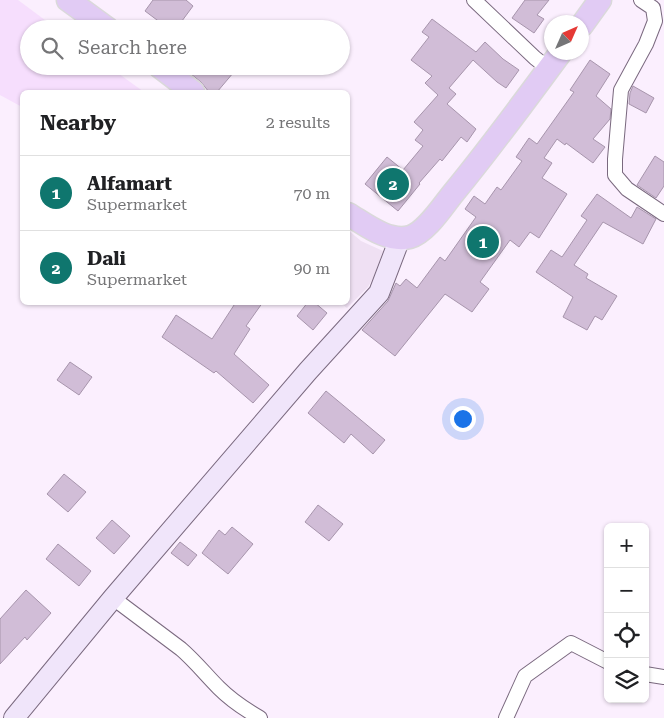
<!DOCTYPE html>
<html lang="en">
<head>
<meta charset="utf-8">
<style>
  body { margin:0; font-family:"Roboto Serif",serif; background:#f2f2f2; color:#202124 }
  .controls { position:absolute; right:15px; bottom:15px; display:grid; overflow:hidden; border-radius:8px; box-shadow:0 1px 4px #0004 }
  .controls button { width:45px; height:45px; display:grid; place-items:center; padding:0; border:0; border-bottom:1px solid #e0e0e0; background:#fff; color:#202124; font:25px sans-serif }
  .compass { position:absolute; left:544px; top:15px; width:45px; height:45px; border-radius:50%; background:#fff; box-shadow:0 1px 4px #0004; rotate:45deg }
  .you { position:absolute; left:462px; top:418px; width:18px; height:18px; margin:-12px; border:4px solid #fff; border-radius:50%; background:#1a73e8; box-shadow:0 0 0 8px #1a73e833 }
  .badge { display:grid; place-items:center; width:32px; height:32px; border-radius:50%; background:#0f766e; color:#fff; font-size:16px; font-weight:700 }
  .pin { position:absolute; translate:-50% -50%; border:2px solid #fff; box-shadow:0 1px 5px #0006 }
  .list { margin:0; padding:0; list-style:none }
  h2 { display:flex; justify-content:space-between; align-items:center; height:65px; margin:0; padding:0 20px; font-size:21px }
  h2 small { font-size:16px; font-weight:400; color:#757577 }
  .list li { display:grid; grid-template-columns:32px 1fr auto; gap:15px; align-items:center; box-sizing:border-box; height:75px; padding:0 20px; border-top:1px solid #e0e0e0 }
  .list b { display:block; font-size:19px; white-space:nowrap }
  .list p { margin:0; font-size:16px; white-space:nowrap; color:#757577 }
  .list em { font-size:16px; font-style:normal; color:#757577 }
  .icon { flex:none; width:28px; height:28px; fill:none; stroke:currentColor; stroke-width:2; stroke-linecap:round; stroke-linejoin:round }
  .map { position:relative; flex:none; width:664px; height:718px; overflow:hidden }
  .search { position:absolute; background:#fff; box-shadow:0 1px 4px #0004; left:20px; top:20px; width:330px; height:55px; display:flex; align-items:center; gap:12px; box-sizing:border-box; padding:0 18px; border-radius:28px; color:#757577; font-size:19px }
  .panel { position:absolute; background:#fff; box-shadow:0 1px 4px #0004; left:20px; top:90px; width:330px; height:215px; border-radius:8px }
  .map>svg:first-child { display:block }
  .commercial { fill:#efe0f3 }
  .built { fill:#f6defd }
  .building { fill:#d1bdd7; stroke:#a795ac }
  .lines { fill:none; stroke-linecap:round; stroke-linejoin:round }
  .minor-casing { stroke:#7a697f; stroke-width:16 }
  .secondary-casing { stroke:#7a697f; stroke-width:22 }
  .primary-casing { stroke:#dad9da; stroke-width:25 }
  .minor { stroke:#fff; stroke-width:14 }
  .secondary { stroke:#f0e5fa; stroke-width:20 }
  .primary { stroke:#e1cbf4; stroke-width:22 }
</style>
</head>
<body>
<div class="map">
<svg width="664" height="718" viewBox="0 0 664 718">
  <rect width="100%" height="100%" fill="#fbeffe"/>
  <path class="commercial" d="M 348,230 L 361,241 L 383,251 L 374,276 L 368,287 L 347,308 L 341,303 L 348,302 Z"/>
  <path class="built" d="M 0,0 L 18,0 L 57,29 L 29,29 L 29,66 L 108,66 L 144,92 L 22,92 L 22,107 L 0,95 Z"/>
  <path class="building" d="M 153,0 L 186,0 L 193,6 L 176,29 L 169,29 L 145,11 Z
    M 525,0 L 549,0 L 537,15 L 544,19 L 534,33 L 512,18 Z
    M 432,19 L 476,52 L 485,42 L 503,59 L 519,70 L 506,88 L 497,82 L 473,60 L 449,88 L 456,94 L 447,104 L 476,129 L 467,142 L 461,137 L 442,161 L 440,159 L 419,183 L 420,184 L 398,211 L 365,184 L 387,157 L 403,170 L 423,146 L 415,140 L 423,130 L 414,122 L 438,95 L 425,83 L 432,76 L 411,60 L 429,37 L 422,32 Z
    M 590,60 L 610,74 L 596,96 L 611,109 L 610,119 L 593,139 L 605,147 L 593,163 L 566,143 L 565,145 L 557,139 L 544,158 L 552,163 L 542,178 L 567,194 L 539,238 L 530,232 L 519,247 L 510,240 L 480,282 L 489,289 L 472,312 L 445,294 L 395,356 L 362,330 L 388,301 L 396,283 L 400,286 L 406,279 L 417,288 L 440,257 L 445,261 L 476,217 L 465,209 L 474,196 L 485,204 L 497,187 L 501,190 L 522,161 L 516,157 L 529,138 L 537,144 L 574,92 L 570,90 Z
    M 181,66 L 239,66 L 217,92 L 209,92 L 201,82 Z
    M 633,86 L 654,98 L 646,113 L 629,104 L 630,93 Z
    M 655,156 L 664,162 L 664,186 L 656,198 L 637,185 Z
    M 597,194 L 631,218 L 637,207 L 656,219 L 643,244 L 603,222 L 574,265 L 588,274 L 586,278 L 617,296 L 602,320 L 595,316 L 587,330 L 563,317 L 573,297 L 536,272 L 551,250 L 562,257 L 587,220 L 581,216 Z
    M 236,302 L 263,302 L 246,326 L 250,329 L 234,354 L 269,385 L 253,403 L 216,371 L 214,373 L 162,337 L 176,315 L 212,339 Z
    M 308,302 L 314,302 L 327,313 L 313,330 L 297,316 Z
    M 70,362 L 92,377 L 79,395 L 57,380 Z
    M 326,391 L 385,440 L 373,454 L 351,434 L 344,443 L 308,413 Z
    M 64,474 L 86,492 L 68,512 L 47,494 Z
    M 318,505 L 343,524 L 329,541 L 305,522 Z
    M 112,520 L 130,536 L 114,554 L 96,538 Z
    M 232,527 L 253,544 L 228,574 L 202,553 L 219,530 L 225,535 Z
    M 180,542 L 197,555 L 188,566 L 171,553 Z
    M 58,544 L 91,571 L 79,586 L 46,559 Z
    M 26,590 L 51,613 L 27,640 L 25,637 L 0,664 L 0,619 Z"/>
  <g class="lines">
    <defs>
      <path id="minor" d="M 474,0 L 535,58 L 549,69
        M 641,0 L 653,8 L 655,21 L 646,44 L 621,90 L 615,159 L 615,175 L 627,189 L 664,214
        M 113,598 L 181,649 C 195,661 206,675 219,688 C 231,700 246,710 260,718
        M 645,674 L 664,677
        M 506,718 L 525,676 L 571,643 L 608,662"/>
      <path id="secondary" d="M 14,718 L 113,598 L 308,371 L 379,293 L 400,238"/>
      <path id="primary" d="M 68,0 L 108,29
        M 582,25 L 600,0
        M 159,66 L 193,92
        M 348,214 C 365,224 388,243 410,237 C 427,232 444,204 455,191 C 492,146 526,99 561,52"/>
    </defs>
    <use href="#minor" class="minor-casing"/>
    <use href="#secondary" class="secondary-casing"/>
    <use href="#primary" class="primary-casing"/>
    <use href="#minor" class="minor"/>
    <use href="#secondary" class="secondary"/>
    <use href="#primary" class="primary"/>
  </g>
</svg>
<div class="controls">
<button>+</button>
<button>−</button>
<button><svg class="icon" aria-label="locate" viewBox="0 0 24 24"><circle cx="12" cy="12" r="6"/><path d="M12 2v4M12 18v4M2 12h4M18 12h4"/></svg></button>
<button><svg class="icon" aria-label="layers" viewBox="0 0 24 24"><path d="M12 4l9 5-9 5-9-5zM3 14l9 5 9-5"/></svg></button>
</div>
<svg class="compass" viewBox="-18 -18 36 36"><path d="M0-13l5 13h-10z" fill="#e53935"/><path d="M0 13l5-13h-10z" fill="#757577"/></svg>
<div class="you"></div>
<div class="pin badge" style="left:483px;top:242px">1</div>
<div class="pin badge" style="left:393px;top:184px">2</div>
<div class="search"><svg class="icon" aria-label="search" viewBox="0 0 24 24"><circle cx="10" cy="10" r="6"/><path d="M15 15l6 6"/></svg>Search here</div>
<section class="panel">
<h2>Nearby<small>2 results</small></h2>
<ul class="list">
<li><span class="badge">1</span><div><b>Alfamart</b><p>Supermarket</p></div><em>70 m</em></li>
<li><span class="badge">2</span><div><b>Dali</b><p>Supermarket</p></div><em>90 m</em></li>
</ul>
</section>
</div>
</body>
</html>
